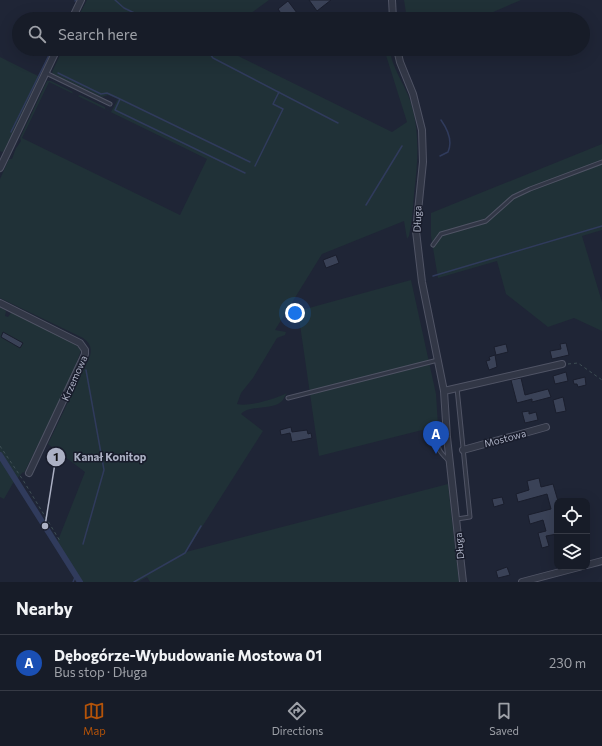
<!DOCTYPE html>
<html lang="en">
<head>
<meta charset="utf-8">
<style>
  body { margin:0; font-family:Commissioner,sans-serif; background:#242934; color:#f1f3f6 }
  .controls { position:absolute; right:12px; bottom:12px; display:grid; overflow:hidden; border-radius:8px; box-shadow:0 4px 16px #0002 }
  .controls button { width:36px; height:36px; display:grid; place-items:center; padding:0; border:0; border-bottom:1px solid #363a45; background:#171c28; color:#f1f3f6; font:20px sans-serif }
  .you { position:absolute; left:295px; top:313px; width:14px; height:14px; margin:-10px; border:3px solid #fff; border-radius:50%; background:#1a73e8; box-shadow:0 0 0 6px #1a73e833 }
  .badge { display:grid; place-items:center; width:26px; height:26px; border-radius:50%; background:#b45309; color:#fff; font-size:13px; font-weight:700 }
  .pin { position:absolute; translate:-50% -33px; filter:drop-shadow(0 1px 2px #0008) }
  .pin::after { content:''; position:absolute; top:21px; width:14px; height:12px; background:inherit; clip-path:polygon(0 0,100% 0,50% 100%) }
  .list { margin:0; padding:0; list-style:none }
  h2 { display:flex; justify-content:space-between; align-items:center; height:52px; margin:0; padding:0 16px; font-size:17px }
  h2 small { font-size:13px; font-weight:400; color:#9ea1a8 }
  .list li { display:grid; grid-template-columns:26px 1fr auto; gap:12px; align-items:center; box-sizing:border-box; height:56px; padding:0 16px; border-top:1px solid #363a45 }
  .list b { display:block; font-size:15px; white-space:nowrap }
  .list p { margin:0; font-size:13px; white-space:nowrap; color:#9ea1a8 }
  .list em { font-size:13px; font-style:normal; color:#9ea1a8 }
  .icon { flex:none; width:22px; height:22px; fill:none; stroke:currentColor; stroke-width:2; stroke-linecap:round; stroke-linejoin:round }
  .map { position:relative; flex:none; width:602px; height:582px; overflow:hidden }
  .search { position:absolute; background:#171c28; box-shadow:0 4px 16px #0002; left:12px; right:12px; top:12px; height:44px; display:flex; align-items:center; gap:10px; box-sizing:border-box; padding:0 14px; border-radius:22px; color:#9ea1a8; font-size:15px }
  .sheet { height:108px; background:#171c28 }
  nav { display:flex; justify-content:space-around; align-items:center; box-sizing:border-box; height:56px; border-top:1px solid #363a45; background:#171c28; font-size:11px; color:#9ea1a8 }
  nav a { display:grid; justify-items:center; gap:2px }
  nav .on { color:#b45309 }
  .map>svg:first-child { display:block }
  .green { fill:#203137; fill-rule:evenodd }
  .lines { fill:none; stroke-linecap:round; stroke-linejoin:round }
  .stream { stroke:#303b5c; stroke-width:1.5 }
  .canal { stroke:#303b5c; stroke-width:6 }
  .building { fill:#3a4257; stroke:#1a1e2d }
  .service-casing { stroke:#505465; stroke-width:5 }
  .minor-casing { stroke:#505465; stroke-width:8 }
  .path { stroke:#3e4e54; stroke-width:1; stroke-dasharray:3 3; stroke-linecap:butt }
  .service { stroke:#323746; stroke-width:3 }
  .minor { stroke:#323746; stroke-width:6 }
  .labels { text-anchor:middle; stroke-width:3; stroke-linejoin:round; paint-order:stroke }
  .street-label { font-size:10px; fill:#acb1c4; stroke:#181c2b }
  .leader { fill:none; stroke:#acb1c4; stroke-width:1.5 }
  .callout-dot { fill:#acb1c4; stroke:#181c2b; stroke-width:1.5 }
  .mark-label { font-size:12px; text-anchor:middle; font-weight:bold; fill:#111 }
  .callout-label { font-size:11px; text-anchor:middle; font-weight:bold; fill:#acb1c4; stroke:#181c2b; stroke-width:3; stroke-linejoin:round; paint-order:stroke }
</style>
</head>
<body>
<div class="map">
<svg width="602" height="582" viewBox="0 0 602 582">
  <rect width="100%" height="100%" fill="#1f2536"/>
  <path class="green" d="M 87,0 L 269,0 L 243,19 L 77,19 Z
    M 404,0 L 521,0 L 477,19 L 407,19 Z
    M 63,49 L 224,49 L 392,132 L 407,122 L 385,52 L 384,49 L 390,49 C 391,67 406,86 411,103 C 420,133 418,162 414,194 C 413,208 412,222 409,236 L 407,239 L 404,221 L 322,254 L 275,330 L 286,332 L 285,335 L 277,338 L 253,378 L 241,393 L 237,404 C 249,407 275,399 287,393 C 285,395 284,399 282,401 C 272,411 251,404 241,414 L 263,431 L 186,552 L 448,484 L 459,582 L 150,582 L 147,577 L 138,582 L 81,582 L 57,543 L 85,472 L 48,444 L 90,356 C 92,348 90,343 83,338 L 0,298 L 0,179 L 9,159 L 12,159 L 16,148 L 17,147 L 21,141 L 20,138 L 47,81 L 51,81 L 73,92 L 72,93 L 78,96 L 80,95 L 105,107 L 105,109 L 111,112 L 118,99 L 108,95 L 102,97 L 53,74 L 52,72 ZM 49,82 L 207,159 L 180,215 L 22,138 Z
    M 0,57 L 40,77 L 4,151 L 2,152 L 0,151 Z
    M 602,144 L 602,230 L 582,236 L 602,302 L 602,331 L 574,318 L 548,327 L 506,294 L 497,261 L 438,278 L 431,236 L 431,213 Z
    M 411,280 L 436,394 L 438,426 L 319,456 L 298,311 Z
    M 0,307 L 6,311 L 5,316 L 8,317 L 11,313 L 14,313 C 28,320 74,340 81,350 L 73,373 L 24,473 L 23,472 L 13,483 L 4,499 L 0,497 Z"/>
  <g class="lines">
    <path class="stream" d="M 115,0 L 124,8 L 147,19
      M 75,1 L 76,0
      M 206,49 L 213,58 L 338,123
      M 58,73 L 101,94 L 107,93 L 120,99 L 115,110 L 245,173
      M 120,99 L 250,162
      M 11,132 L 52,49
      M 440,156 L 448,152 C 453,141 448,130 441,120
      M 255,166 L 283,109 L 273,104 L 279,92
      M 366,205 L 402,146
      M 433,276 L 602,226
      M 83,544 L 104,470 L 86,370
      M 73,582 L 76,575
      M 134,582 L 185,553 L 201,526"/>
    <path class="canal" d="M 0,455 L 80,582"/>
  </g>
  <path class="building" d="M 309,0 L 331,0 L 317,11 Z
    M 288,1 L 297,13 L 288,19 L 285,19 L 278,9 Z
    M 336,255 L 339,263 L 326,268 L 323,260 Z
    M 3,332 L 23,343 L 20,348 L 1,337 Z
    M 566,343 L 569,355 L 552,359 L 550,351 L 561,349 L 560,344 Z
    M 506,344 L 508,352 L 496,355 L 494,347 Z
    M 495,355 L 497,367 L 489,370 L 486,361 L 490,360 L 489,357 Z
    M 566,372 L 568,381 L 555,384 L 553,376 Z
    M 585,377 L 586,385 L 578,387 L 577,384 L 574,384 L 573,380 Z
    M 521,378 L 525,395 L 548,389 L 551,397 L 532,402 L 532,399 L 517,403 L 511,380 Z
    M 563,397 L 566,411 L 556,413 L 553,400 Z
    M 529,411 L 529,414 L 536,412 L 538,420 L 525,423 L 522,412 Z
    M 291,427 L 292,432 L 307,430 L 308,434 L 311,433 L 312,438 L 292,442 L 290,433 L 281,435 L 280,430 Z
    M 539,478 L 541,487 L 553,484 L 558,501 L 557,534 L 546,536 L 549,546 L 542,548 L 538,533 L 546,531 L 543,520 L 530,524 L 528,515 L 551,509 L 547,494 L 518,502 L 516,494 L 529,490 L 527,481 Z
    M 502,497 L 504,504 L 494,507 L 492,499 Z
    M 507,567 L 510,575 L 498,578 L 496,571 Z"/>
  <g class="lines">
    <defs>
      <path id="service" d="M 46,73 L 110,104
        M 433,245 L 441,234 L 486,221 L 513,197 L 530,189 L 602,162
        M 288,398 L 438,360
        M 447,437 L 441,438 C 435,448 441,453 448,460
        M 457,519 L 470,517 L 457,388"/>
      <path id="minor" d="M 392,0 L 393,19
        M 72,19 L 81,0
        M 397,49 L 400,62 L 413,94 L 422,130 L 423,162 L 416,231 L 422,282 L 444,391 L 447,437 L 463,582
        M 0,168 L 57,49
        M 0,303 L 80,343 L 85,350 L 85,354 L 29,473
        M 444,391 L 562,364
        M 463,450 L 546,427
        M 587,565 L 602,561
        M 522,582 L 579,567"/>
    </defs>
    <use href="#service" class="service-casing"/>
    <use href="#minor" class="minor-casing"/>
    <path class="path" d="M 568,364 L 578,363 L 602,380
      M 0,446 L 23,480 L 60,541"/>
    <use href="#service" class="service"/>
    <use href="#minor" class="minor"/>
  </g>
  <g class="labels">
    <g class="street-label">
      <text transform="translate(417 219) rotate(-88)" y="4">Długa</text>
      <text transform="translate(74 378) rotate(-66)" y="4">Krzemowa</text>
      <text transform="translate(505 438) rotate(-15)" y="4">Mostowa</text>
      <text transform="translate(459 546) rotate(-96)" y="4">Długa</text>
    </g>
  </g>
  <path class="leader" d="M45 526L56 457"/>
  <g class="callout-dot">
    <circle cx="45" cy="526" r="4"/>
    <circle cx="56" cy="457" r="10"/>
  </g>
  <g class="mark-label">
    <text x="56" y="461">1</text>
  </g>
  <g class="callout-label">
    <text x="110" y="461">Kanał Konitop</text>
  </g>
</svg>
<div class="controls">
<button><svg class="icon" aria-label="locate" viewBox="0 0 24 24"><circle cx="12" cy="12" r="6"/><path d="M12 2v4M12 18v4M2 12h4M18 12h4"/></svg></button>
<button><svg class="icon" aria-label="layers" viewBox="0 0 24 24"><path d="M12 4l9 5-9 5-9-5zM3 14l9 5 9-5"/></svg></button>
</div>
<div class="you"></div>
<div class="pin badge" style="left:436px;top:454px;background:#1a4fb4">A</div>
<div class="search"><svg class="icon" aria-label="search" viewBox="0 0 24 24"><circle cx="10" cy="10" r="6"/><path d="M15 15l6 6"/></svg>Search here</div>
</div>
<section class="sheet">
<h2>Nearby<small></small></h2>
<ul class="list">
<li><span class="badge" style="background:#1a4fb4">A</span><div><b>Dębogórze-Wybudowanie Mostowa 01</b><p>Bus stop · Długa</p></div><em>230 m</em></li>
</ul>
</section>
<nav>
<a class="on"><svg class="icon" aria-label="map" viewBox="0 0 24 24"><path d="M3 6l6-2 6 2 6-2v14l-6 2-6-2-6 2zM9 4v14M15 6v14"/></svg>Map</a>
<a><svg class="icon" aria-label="directions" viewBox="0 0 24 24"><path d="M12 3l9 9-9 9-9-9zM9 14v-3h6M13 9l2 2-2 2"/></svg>Directions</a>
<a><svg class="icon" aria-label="saved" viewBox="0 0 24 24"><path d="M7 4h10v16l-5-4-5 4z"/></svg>Saved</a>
</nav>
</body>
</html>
